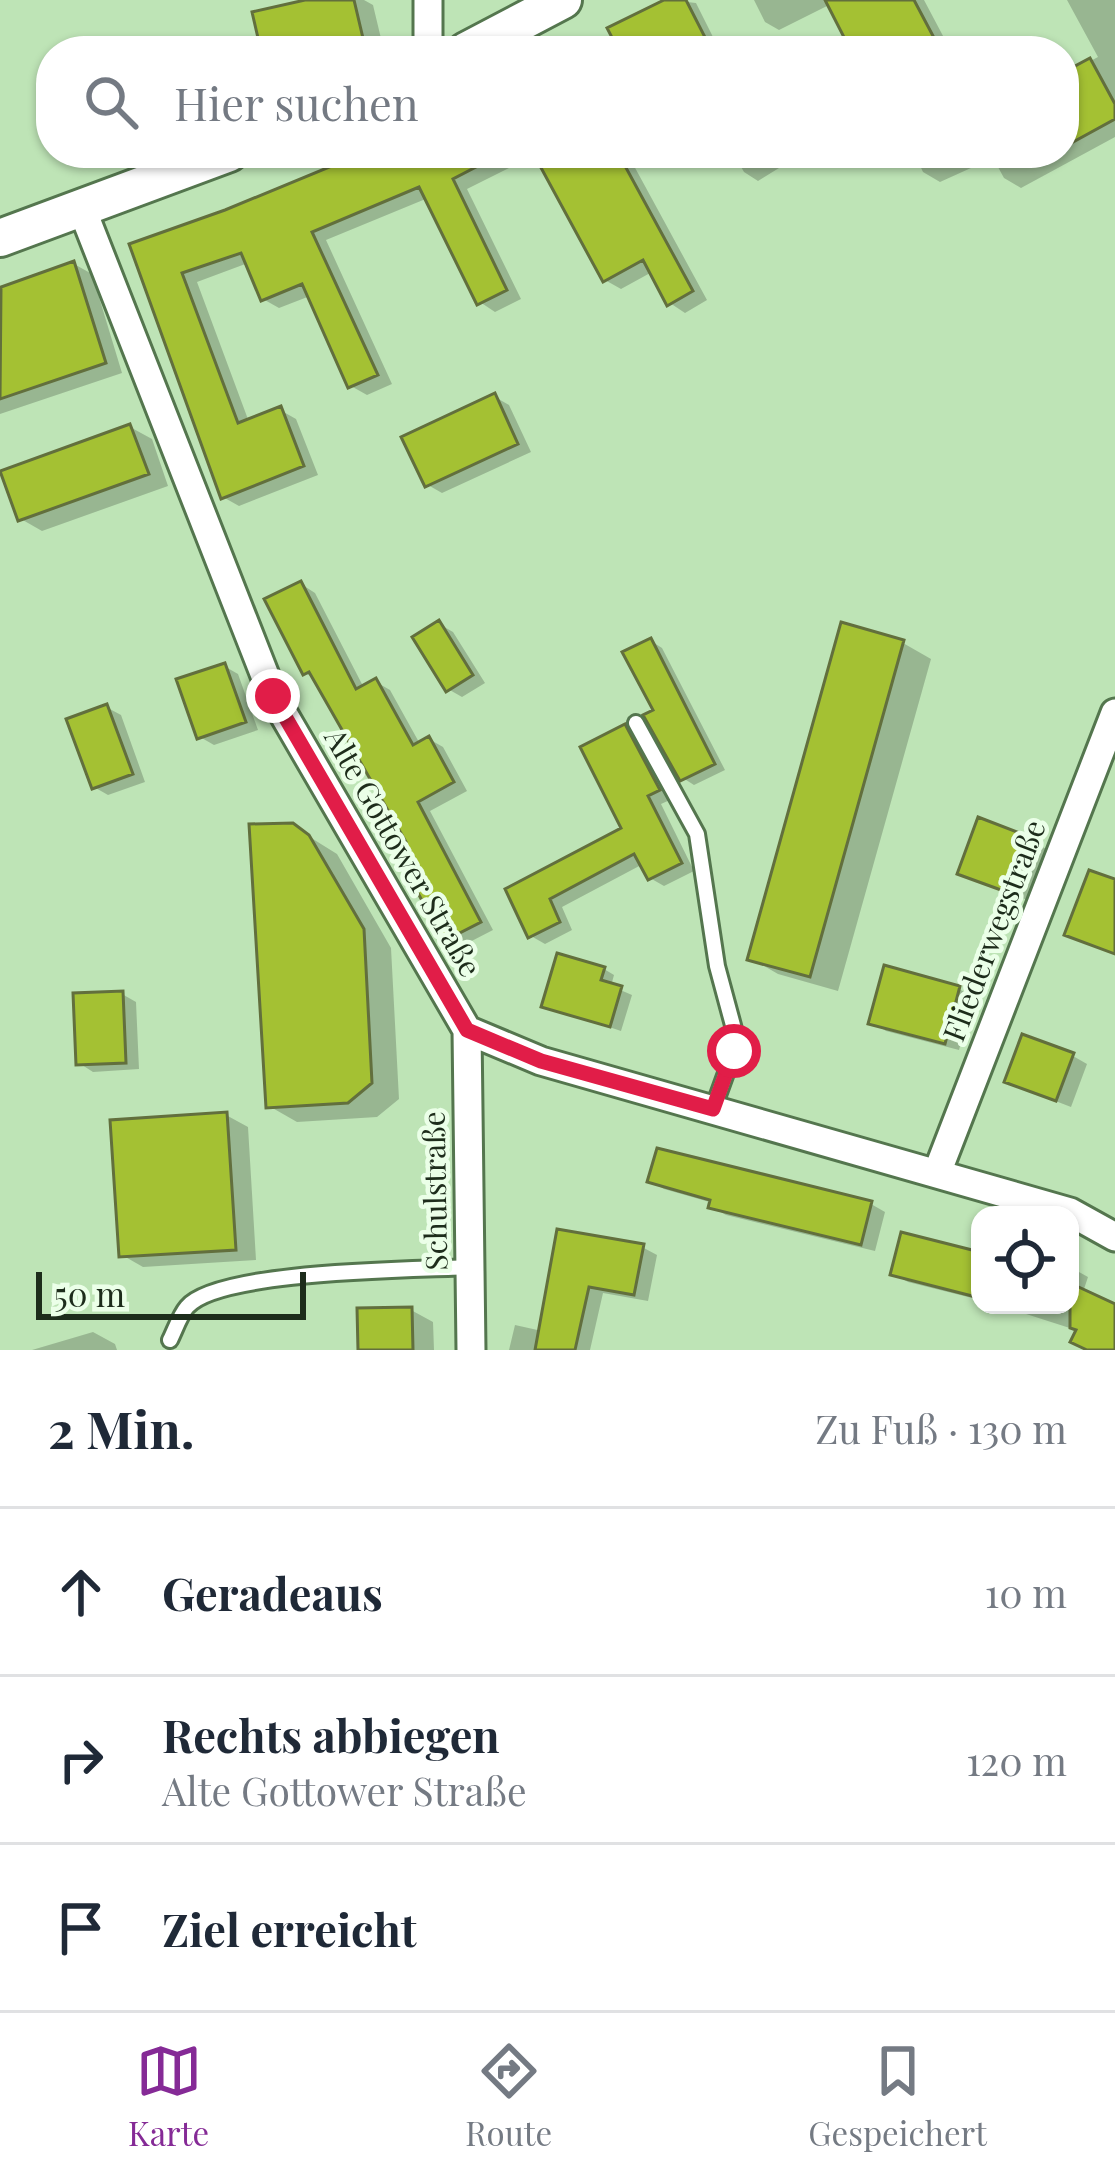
<!DOCTYPE html>
<html lang="de">
<head>
<meta charset="utf-8">
<style>
  body { margin:0; font-family:"Playfair Display",serif; background:#f2f2f3; color:#1f2937 }
  .controls { position:absolute; right:36px; bottom:36px; display:grid; overflow:hidden; border-radius:24px; box-shadow:0 3px 9px #0004 }
  .controls button { width:108px; height:108px; display:grid; place-items:center; padding:0; border:0; border-bottom:3px solid #e0e1e3; background:#fff; color:#1f2937; font:60px sans-serif }
  .scale { position:absolute; left:36px; bottom:30px; width:270px; box-sizing:border-box; padding-left:12px; border:6px solid #1d2c1b; border-top:0; font-size:33px; line-height:42px; white-space:nowrap; color:#1d2c1b; -webkit-text-stroke:9px #ebffe8; paint-order:stroke }
  .stop { position:absolute; width:36px; height:36px; margin:-27px; border:9px solid #e11d48; border-radius:50%; background:#fff }
  .stop.end { background:#e11d48; border-color:#fff; box-shadow:0 3px 12px #0008 }
  .list { margin:0; padding:0; list-style:none }
  h2 { display:flex; justify-content:space-between; align-items:center; height:156px; margin:0; padding:0 48px; font-size:51px }
  h2 small { font-size:39px; font-weight:400; color:#747a83 }
  .list li { display:grid; grid-template-columns:78px 1fr auto; gap:36px; align-items:center; box-sizing:border-box; height:168px; padding:0 48px; border-top:3px solid #e0e1e3 }
  .list b { display:block; font-size:45px; white-space:nowrap }
  .list p { margin:0; font-size:39px; white-space:nowrap; color:#747a83 }
  .list em { font-size:39px; font-style:normal; color:#747a83 }
  .icon { flex:none; width:66px; height:66px; fill:none; stroke:currentColor; stroke-width:2; stroke-linecap:round; stroke-linejoin:round }
  .map { position:relative; flex:none; width:1115px; height:1350px; overflow:hidden }
  .search { position:absolute; background:#fff; box-shadow:0 3px 9px #0004; left:36px; right:36px; top:36px; height:132px; display:flex; align-items:center; gap:30px; box-sizing:border-box; padding:0 42px; border-radius:48px; color:#747a83; font-size:45px }
  .sheet { height:660px; background:#fff }
  nav { display:flex; justify-content:space-around; align-items:center; box-sizing:border-box; height:168px; border-top:3px solid #e0e1e3; background:#fff; font-size:33px; color:#747a83 }
  nav a { display:grid; justify-items:center; gap:6px }
  nav .on { color:#852a96 }
  .map>svg:first-child { display:block }
  .shadow { fill:#0003 }
  .building { fill:#a4c133; stroke:#626f3d; stroke-width:3 }
  .lines { fill:none; stroke-linecap:round; stroke-linejoin:round }
  .service-casing { stroke:#54764e; stroke-width:20 }
  .minor-casing { stroke:#54764e; stroke-width:33 }
  .tertiary-casing { stroke:#54764e; stroke-width:42 }
  .service { stroke:#fff; stroke-width:14 }
  .minor { stroke:#fff; stroke-width:27 }
  .tertiary { stroke:#fff; stroke-width:36 }
  .route { stroke:#e11d48; stroke-width:15 }
  .labels { text-anchor:middle; stroke-width:9; stroke-linejoin:round; paint-order:stroke }
  .street-label { font-size:30px; fill:#1d2c1b; stroke:#ebffe8 }
</style>
</head>
<body>
<div class="map">
<svg width="1115" height="1350" viewBox="0 0 1115 1350">
  <rect width="100%" height="100%" fill="#bee4b6"/>
  <path class="shadow" d="M 318,0 L 364,0 L 373,5 L 384,51 L 264,51 Z
    M 670,0 L 696,3 L 720,51 L 622,51 Z
    M 754,0 L 924,0 L 951,51 L 854,51 L 831,4 L 779,30 L 765,22 Z
    M 1067,0 L 1115,0 L 1115,137 L 1021,188 L 1004,178 L 993,158 L 940,182 L 923,172 L 914,153 L 1064,153 L 1064,75 L 1098,57 Z
    M 371,153 L 627,153 L 707,300 L 685,313 L 670,303 L 652,272 L 621,289 L 605,280 L 537,154 L 467,189 L 521,299 L 495,312 L 480,302 L 428,198 L 326,240 L 392,384 L 367,395 L 351,386 L 310,296 L 279,308 L 263,299 L 248,263 L 197,282 L 249,422 L 280,410 L 296,419 L 318,475 L 239,506 L 223,497 L 133,246 L 226,213 Z
    M 733,153 L 771,153 L 779,168 L 758,181 L 744,172 Z
    M 74,264 L 92,274 L 122,373 L 0,414 L 0,289 Z
    M 495,397 L 509,405 L 531,452 L 442,493 L 428,485 Z
    M 130,427 L 152,439 L 168,486 L 42,531 L 21,519 Z
    M 301,584 L 315,593 L 364,688 L 376,682 L 390,690 L 420,744 L 429,739 L 443,747 L 467,791 L 430,811 L 493,930 L 460,947 L 446,939 L 410,844 L 316,679 L 305,673 Z
    M 439,624 L 453,632 L 485,683 L 462,697 L 448,689 Z
    M 651,641 L 662,648 L 725,770 L 694,785 L 683,778 L 657,711 Z
    M 903,643 L 931,659 L 838,991 L 778,974 L 750,958 Z
    M 224,666 L 238,674 L 258,730 L 214,745 L 200,737 Z
    M 106,707 L 121,715 L 145,782 L 108,795 L 94,787 Z
    M 625,727 L 639,736 L 672,799 L 661,804 L 694,871 L 664,886 L 650,878 L 643,864 L 562,907 L 572,930 L 545,944 L 531,936 L 509,890 L 625,829 Z
    M 292,826 L 337,854 L 391,948 L 399,1099 L 377,1117 L 297,1122 L 269,1106 Z
    M 1032,841 L 1046,849 L 1027,900 L 961,872 Z
    M 604,969 L 614,975 L 611,986 L 632,995 L 621,1031 L 544,1005 Z
    M 959,989 L 973,997 L 959,1050 L 886,1031 L 872,1022 Z
    M 122,994 L 136,1002 L 139,1069 L 93,1072 L 79,1063 Z
    M 1073,1056 L 1087,1064 L 1071,1107 L 1022,1088 Z
    M 226,1115 L 248,1127 L 256,1260 L 143,1267 L 122,1255 Z
    M 650,1181 L 871,1204 L 885,1212 L 875,1251 L 726,1215 L 712,1207 L 713,1203 L 664,1189 Z
    M 560,1232 L 642,1247 L 657,1255 L 648,1301 L 603,1293 L 590,1350 L 509,1350 L 515,1325 L 542,1331 Z
    M 980,1255 L 980,1300 L 908,1282 L 894,1274 Z
    M 1070,1267 L 1088,1277 L 1083,1292 L 1115,1307 L 1115,1350 L 1090,1350 L 1079,1331 L 998,1305 L 1070,1305 Z
    M 411,1310 L 433,1322 L 434,1350 L 361,1350 Z
    M 93,1332 L 115,1344 L 117,1350 L 32,1350 Z"/>
  <path class="building" d="M 305,0 L 354,0 L 366,51 L 261,51 L 252,12 Z
    M 664,0 L 686,0 L 712,51 L 619,51 L 607,28 Z
    M 825,0 L 914,0 L 941,51 L 851,51 Z
    M 1090,58 L 1115,104 L 1115,119 L 1064,147 L 1064,72 Z
    M 363,153 L 503,153 L 453,179 L 507,290 L 477,305 L 419,187 L 312,232 L 378,375 L 348,388 L 302,284 L 261,301 L 241,253 L 182,273 L 238,423 L 281,406 L 304,466 L 221,499 L 129,244 L 225,210 Z
    M 533,153 L 618,153 L 693,291 L 667,306 L 643,260 L 603,282 Z
    M 74,261 L 106,363 L 0,399 L 1,287 Z
    M 495,393 L 518,444 L 425,487 L 401,437 Z
    M 130,424 L 149,474 L 18,521 L 0,471 Z
    M 301,581 L 356,689 L 376,678 L 413,745 L 429,736 L 454,782 L 418,802 L 481,922 L 444,941 L 394,849 L 406,842 L 309,672 L 303,675 L 264,599 Z
    M 439,620 L 473,675 L 446,692 L 412,637 Z
    M 841,622 L 904,640 L 810,977 L 747,960 Z
    M 651,638 L 715,764 L 680,781 L 643,715 L 653,710 L 622,652 Z
    M 225,663 L 246,722 L 197,739 L 176,679 Z
    M 107,704 L 133,774 L 92,789 L 66,719 Z
    M 625,724 L 660,790 L 648,796 L 682,863 L 648,880 L 634,854 L 550,899 L 560,922 L 528,938 L 505,889 L 621,828 L 580,747 Z
    M 978,817 L 1033,838 L 1012,894 L 957,874 Z
    M 293,823 L 309,835 L 364,929 L 372,1083 L 348,1103 L 266,1108 L 249,824 Z
    M 1089,870 L 1115,879 L 1115,954 L 1064,935 Z
    M 557,953 L 605,967 L 601,980 L 622,986 L 610,1027 L 541,1007 Z
    M 884,965 L 960,986 L 945,1044 L 868,1024 Z
    M 123,991 L 126,1063 L 76,1065 L 73,993 Z
    M 1022,1034 L 1074,1053 L 1056,1101 L 1004,1082 Z
    M 227,1112 L 236,1250 L 119,1257 L 110,1120 Z
    M 657,1148 L 872,1201 L 861,1245 L 708,1208 L 710,1200 L 647,1182 Z
    M 557,1229 L 644,1244 L 634,1295 L 589,1287 L 575,1350 L 535,1350 Z
    M 901,1232 L 980,1252 L 980,1298 L 890,1275 Z
    M 1070,1283 L 1115,1304 L 1115,1350 L 1087,1350 L 1070,1342 L 1076,1330 L 1070,1328 Z
    M 412,1307 L 413,1350 L 358,1350 L 357,1308 Z"/>
  <g class="lines">
    <defs>
      <path id="service" d="M 636,723 L 697,834 L 717,966 L 734,1029 L 734,1051 L 713,1109
        M 170,1340 C 175,1330 180,1315 187,1307 C 218,1270 416,1270 470,1267"/>
      <path id="minor" d="M 428,51 L 428,0
        M 82,209 L 273,696 L 467,1030 L 541,1061 L 1070,1212 L 1115,1237
        M 467,1030 L 471,1350
        M 937,1173 L 1115,713"/>
      <path id="tertiary" d="M 466,51 L 563,0
        M 0,238 L 229,153"/>
    </defs>
    <use href="#service" class="service-casing"/>
    <use href="#minor" class="minor-casing"/>
    <use href="#tertiary" class="tertiary-casing"/>
    <use href="#service" class="service"/>
    <use href="#minor" class="minor"/>
    <use href="#tertiary" class="tertiary"/>
  </g>
  <g class="lines">
    <path class="route" d="M 273,696 L 467,1030 L 541,1061 L 713,1109 L 734,1051"/>
  </g>
  <g class="labels">
    <g class="street-label">
      <text transform="translate(402 853) rotate(60)" y="10">Alte Gottower Straße</text>
      <text transform="translate(995 931) rotate(-69)" y="10">Fliederwegstraße</text>
      <text transform="translate(436 1191) rotate(-91)" y="10">Schulstraße</text>
    </g>
  </g>
</svg>
<div class="controls">
<button><svg class="icon" aria-label="locate" viewBox="0 0 24 24"><circle cx="12" cy="12" r="6"/><path d="M12 2v4M12 18v4M2 12h4M18 12h4"/></svg></button>
</div>
<div class="scale">50 m</div>
<div class="stop" style="left:734px;top:1051px"></div>
<div class="stop end" style="left:273px;top:696px"></div>
<div class="search"><svg class="icon" aria-label="search" viewBox="0 0 24 24"><circle cx="10" cy="10" r="6"/><path d="M15 15l6 6"/></svg>Hier suchen</div>
</div>
<section class="sheet">
<h2>2 Min.<small>Zu Fuß · 130 m</small></h2>
<ul class="list">
<li><svg class="icon" aria-label="ahead" viewBox="0 0 24 24"><path d="M12 20V5M6 11l6-6 6 6"/></svg><div><b>Geradeaus</b></div><em>10 m</em></li>
<li><svg class="icon" aria-label="right" viewBox="0 0 24 24"><path d="M7 20v-9h11M14 6l5 5-5 5"/></svg><div><b>Rechts abbiegen</b><p>Alte Gottower Straße</p></div><em>120 m</em></li>
<li><svg class="icon" aria-label="arrive" viewBox="0 0 24 24"><path d="M6 21V4h12l-3 4 3 4H6"/></svg><div><b>Ziel erreicht</b></div></li>
</ul>
</section>
<nav>
<a class="on"><svg class="icon" aria-label="map" viewBox="0 0 24 24"><path d="M3 6l6-2 6 2 6-2v14l-6 2-6-2-6 2zM9 4v14M15 6v14"/></svg>Karte</a>
<a><svg class="icon" aria-label="directions" viewBox="0 0 24 24"><path d="M12 3l9 9-9 9-9-9zM9 14v-3h6M13 9l2 2-2 2"/></svg>Route</a>
<a><svg class="icon" aria-label="saved" viewBox="0 0 24 24"><path d="M7 4h10v16l-5-4-5 4z"/></svg>Gespeichert</a>
</nav>
</body>
</html>
